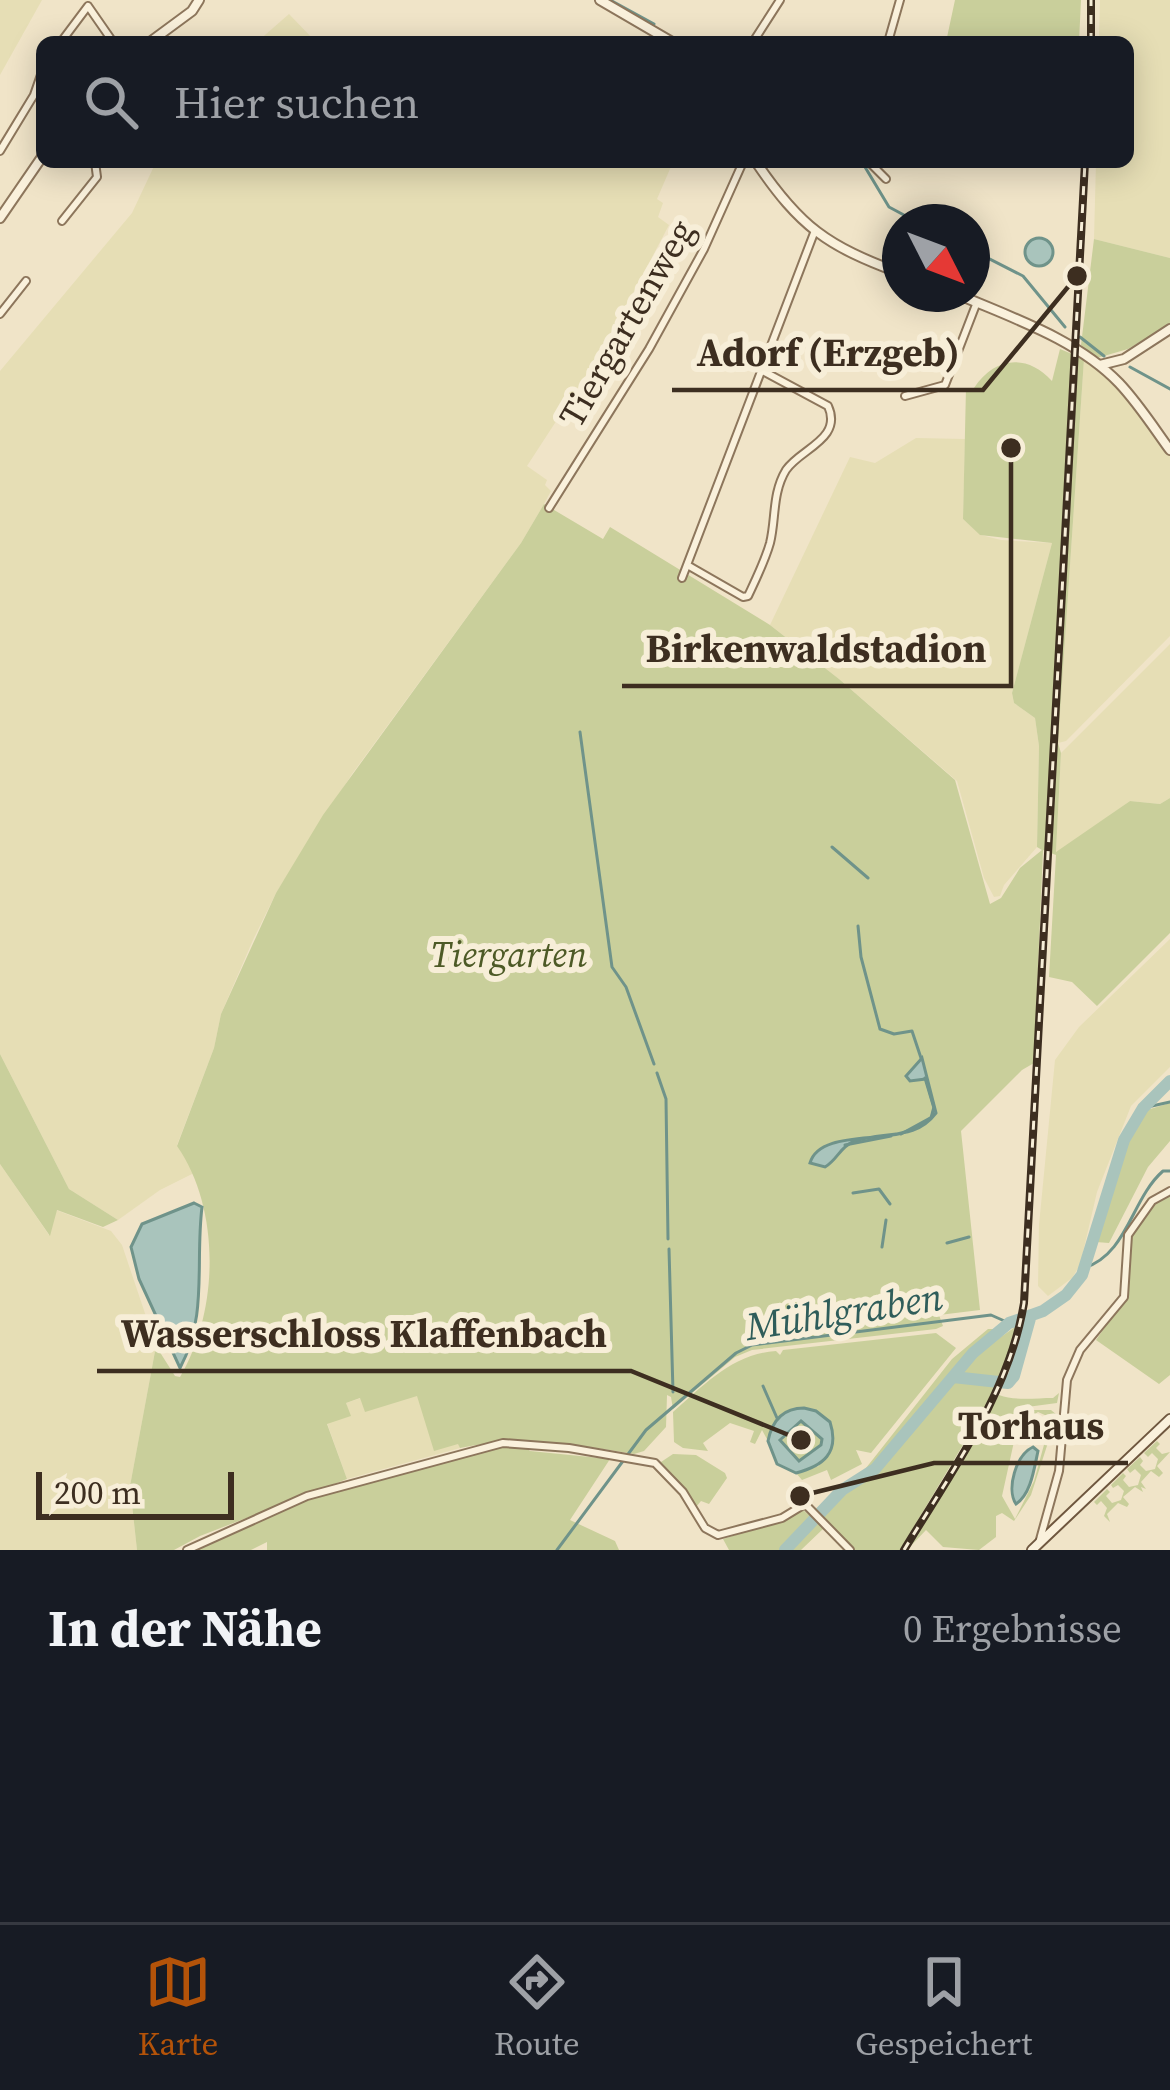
<!DOCTYPE html>
<html lang="de">
<head>
<meta charset="utf-8">
<style>
  body { margin:0; font-family:"Source Serif 4",serif; background:#20242c; color:#f1f3f6 }
  .compass { position:absolute; left:882px; top:204px; width:108px; height:108px; border-radius:50%; background:#171b24; box-shadow:0 6px 30px #0003; rotate:132deg }
  .scale { position:absolute; left:36px; bottom:30px; width:198px; box-sizing:border-box; padding-left:12px; border:6px solid #3d2e20; border-top:0; font-size:33px; line-height:42px; white-space:nowrap; color:#3d2e20; -webkit-text-stroke:9px #f7eed8; paint-order:stroke }
  .list { margin:0; padding:0; list-style:none }
  h2 { display:flex; justify-content:space-between; align-items:center; height:156px; margin:0; padding:0 48px; font-size:51px }
  h2 small { font-size:39px; font-weight:400; color:#9ea1a6 }
  .icon { flex:none; width:66px; height:66px; fill:none; stroke:currentColor; stroke-width:2; stroke-linecap:round; stroke-linejoin:round }
  .map { position:relative; flex:none; width:1170px; height:1550px; overflow:hidden }
  .search { position:absolute; background:#171b24; box-shadow:0 6px 30px #0003; left:36px; right:36px; top:36px; height:132px; display:flex; align-items:center; gap:30px; box-sizing:border-box; padding:0 42px; border-radius:18px; color:#9ea1a6; font-size:45px }
  .sheet { height:372px; background:#171b24 }
  nav { display:flex; justify-content:space-around; align-items:center; box-sizing:border-box; height:168px; border-top:3px solid #363941; background:#171b24; font-size:33px; color:#9ea1a6 }
  nav a { display:grid; justify-items:center; gap:6px }
  nav .on { color:#b45309 }
  .map>svg:first-child { display:block }
  .farmland { fill:#e6deb5 }
  .green { fill:#c9cf9b }
  .water { fill:#a9c4bc; stroke:#6f938a; stroke-width:3; fill-rule:evenodd }
  .lines { fill:none; stroke-linecap:round; stroke-linejoin:round }
  .stream { stroke:#6f938a; stroke-width:3 }
  .river { stroke:#a9c4bc; stroke-width:12 }
  .minor-casing { stroke:#8d765c; stroke-width:10 }
  .tertiary-casing { stroke:#8d765c; stroke-width:12 }
  .secondary-casing { stroke:#6f573f; stroke-width:12 }
  .minor { stroke:#faf1dc; stroke-width:6 }
  .tertiary { stroke:#faf1dc; stroke-width:8 }
  .secondary { stroke:#faf1dc; stroke-width:8 }
  .rail-casing { stroke:#3d2e20; stroke-width:8 }
  .rail { stroke:#f7eed8; stroke-width:3; stroke-dasharray:9; stroke-linecap:butt }
  .labels { text-anchor:middle; stroke-width:12; stroke-linejoin:round; paint-order:stroke }
  .street-label { font-size:36px; fill:#3d2e20; stroke:#f7eed8 }
  .park-label { font-size:36px; font-style:italic; fill:#4d5a26; stroke:#f7eed8 }
  .water-label { font-size:39px; font-style:italic; fill:#2f5d5a; stroke:#f7eed8 }
  .leader { fill:none; stroke:#3d2e20; stroke-width:4.5 }
  .callout-dot { fill:#3d2e20; stroke:#f7eed8; stroke-width:4.5 }
  .callout-label { font-size:39px; text-anchor:middle; font-weight:bold; fill:#3d2e20; stroke:#f7eed8; stroke-width:12; stroke-linejoin:round; paint-order:stroke }
</style>
</head>
<body>
<div class="map">
<svg width="1170" height="1550" viewBox="0 0 1170 1550">
  <rect width="100%" height="100%" fill="#f0e4c8"/>
  <path class="farmland" d="M 0,0 L 42,0 L 0,75 Z
    M 1100,0 L 1170,0 L 1170,258 L 1094,239 L 1096,162 L 1128,162 L 1128,42 L 1099,42 Z
    M 289,14 L 316,42 L 257,42 Z
    M 156,162 L 673,162 L 657,199 L 663,203 L 658,217 L 669,225 L 607,343 L 527,466 L 547,480 L 545,485 L 551,491 L 544,504 L 521,543 L 352,774 L 276,893 L 253,940 L 221,1014 L 214,1048 L 177,1145 L 196,1172 L 160,1190 L 118,1220 L 69,1189 L 0,1054 L 0,371 L 132,213 Z
    M 1084,359 L 1114,383 L 1170,455 L 1170,636 L 1066,741 L 1058,743 Z
    M 916,438 L 965,439 L 963,519 L 981,535 L 1001,540 L 1052,543 L 1012,693 L 1014,703 L 1035,718 L 1039,746 L 1037,847 L 1004,885 L 1000,896 L 994,897 L 984,878 L 957,781 L 839,679 L 770,625 L 850,457 L 875,463 Z
    M 1170,644 L 1170,798 L 1160,804 L 1130,801 L 1056,854 L 1061,753 Z
    M 1170,939 L 1170,1067 L 1131,1106 L 1097,1192 L 1080,1265 L 1072,1278 L 1048,1296 L 1038,1286 L 1039,1225 L 1055,1060 L 1079,1027 Z
    M 0,1164 L 49,1235 L 56,1210 L 111,1231 L 122,1245 L 156,1346 L 130,1486 L 137,1550 L 0,1550 Z
    M 442,1387 L 460,1448 L 347,1479 L 327,1423 L 350,1416 L 346,1403 L 361,1398 L 366,1411 Z"/>
  <path class="green" d="M 955,0 L 1081,0 L 1079,42 L 946,42 Z
    M 1094,239 L 1170,258 L 1170,324 L 1128,349 L 1097,358 L 1081,345 Z
    M 1060,349 L 1084,359 L 1058,743 L 1061,753 L 1056,852 L 1130,801 L 1160,804 L 1170,798 L 1170,933 L 1097,1006 L 1072,982 L 1049,977 L 1056,855 L 1043,850 L 1034,1063 L 1022,1070 L 961,1131 L 980,1310 L 939,1315 L 943,1326 L 936,1329 L 752,1350 L 735,1357 L 673,1409 L 671,1397 L 667,1395 L 666,1427 L 644,1451 L 634,1454 C 570,1444 525,1435 460,1448 L 458,1444 L 434,1451 L 417,1396 L 365,1412 L 360,1398 L 346,1403 L 351,1416 L 327,1424 L 347,1479 L 200,1536 L 174,1550 L 137,1550 L 130,1486 L 156,1346 L 175,1376 L 180,1377 C 219,1311 221,1209 177,1146 L 214,1048 L 221,1014 L 276,893 L 323,815 L 521,543 L 544,504 L 603,539 L 610,527 L 770,625 L 839,679 L 955,780 L 990,904 L 1001,898 L 1020,868 L 1042,850 L 1037,847 L 1039,746 L 1035,718 L 1014,703 L 1012,693 L 1052,543 L 980,535 L 963,519 L 966,388 L 974,388 C 994,357 1027,353 1052,381 Z
    M 0,1054 L 69,1189 L 118,1220 L 103,1227 L 57,1210 L 50,1236 L 0,1164 Z
    M 1170,1103 L 1170,1141 L 1148,1167 L 1109,1243 L 1096,1242 L 1125,1148 L 1147,1110 Z
    M 1170,1195 L 1170,1375 L 1159,1384 L 1096,1340 L 1126,1297 L 1129,1236 L 1154,1203 Z
    M 1018,1325 L 994,1393 L 900,1550 L 854,1550 L 821,1515 L 892,1456 L 975,1355 Z
    M 988,1329 L 997,1329 L 951,1375 L 868,1471 L 866,1468 L 952,1359 Z
    M 936,1333 L 956,1348 L 871,1453 L 856,1450 L 862,1464 L 831,1480 L 827,1470 L 802,1480 L 796,1473 L 819,1466 L 826,1420 L 810,1408 L 797,1408 L 772,1427 L 768,1441 L 762,1430 L 755,1444 L 750,1442 L 754,1431 L 730,1423 L 703,1443 L 708,1451 L 683,1448 L 674,1442 L 673,1412 C 705,1384 733,1354 776,1351 L 780,1355 L 783,1350 Z
    M 1059,1393 L 1057,1403 L 1027,1407 L 1019,1419 L 1002,1496 L 1015,1519 L 1034,1481 L 1050,1423 L 1047,1416 L 1038,1412 L 1029,1418 L 1031,1426 L 1043,1431 L 1031,1445 L 1024,1437 L 1038,1435 L 1039,1431 L 1026,1428 L 1026,1417 L 1034,1410 L 1051,1410 L 1057,1415 L 1031,1495 L 1014,1521 L 1002,1513 L 996,1516 L 996,1537 L 979,1550 L 943,1547 L 926,1530 L 907,1550 L 999,1395 C 1015,1401 1035,1398 1053,1398 Z
    M 802,1421 L 822,1439 L 821,1444 L 799,1462 L 780,1440 Z
    M 1157,1441 L 1160,1444 L 1156,1448 L 1162,1454 L 1170,1452 L 1157,1466 L 1163,1473 L 1159,1477 L 1151,1471 L 1141,1482 L 1146,1489 L 1141,1487 L 1143,1492 L 1135,1487 L 1123,1497 L 1129,1504 L 1127,1507 L 1118,1503 L 1107,1514 L 1110,1522 L 1104,1516 L 1107,1508 L 1101,1501 L 1097,1505 L 1094,1502 L 1107,1489 L 1110,1492 L 1106,1496 L 1112,1503 L 1121,1500 L 1124,1491 L 1118,1485 L 1113,1488 L 1111,1485 L 1123,1473 L 1126,1476 L 1123,1480 L 1129,1487 L 1138,1485 L 1141,1475 L 1135,1469 L 1130,1473 L 1127,1469 L 1140,1457 L 1143,1461 L 1140,1465 L 1146,1471 L 1155,1469 L 1158,1459 L 1152,1453 L 1148,1457 L 1144,1453 Z
    M 503,1444 L 524,1446 L 530,1451 L 610,1459 L 570,1520 L 615,1541 L 619,1550 L 267,1550 L 267,1542 L 251,1550 L 195,1550 L 301,1500 Z
    M 673,1454 L 696,1455 L 725,1473 L 727,1478 L 709,1504 L 701,1501 L 696,1507 L 662,1467 L 661,1462 Z
    M 803,1510 L 824,1528 L 801,1550 L 729,1550 L 723,1539 L 784,1520 Z"/>
  <path class="water" d="M1025 252a14 14 0 1 1 28 0a14 14 0 1 1-28 0Z
    M 922,1058 L 936,1113 C 914,1142 883,1130 853,1142 C 841,1146 837,1160 825,1167 L 810,1163 C 819,1132 877,1142 905,1132 C 915,1129 923,1124 931,1118 L 934,1107 L 926,1079 L 910,1081 L 906,1076 Z
    M 194,1203 L 202,1207 C 195,1263 208,1316 180,1368 L 139,1279 L 131,1247 L 142,1224 Z
    M 804,1408 L 816,1411 L 830,1422 C 840,1453 823,1466 796,1473 L 777,1464 L 768,1441 C 772,1421 782,1408 804,1408 ZM 801,1421 L 822,1439 L 821,1445 L 799,1461 L 780,1440 Z
    M 1033,1447 L 1038,1451 C 1034,1469 1031,1494 1016,1504 C 1006,1489 1016,1455 1033,1447 Z"/>
  <g class="lines">
    <path class="stream" d="M 610,0 L 654,24
      M 862,162 L 889,207 L 917,222
      M 972,250 L 1023,276 L 1065,327
      M 1080,337 L 1104,356
      M 1130,367 L 1170,389
      M 580,732 L 612,967 L 626,987 L 654,1064
      M 832,847 L 868,878
      M 858,926 L 861,957 L 880,1029 L 894,1034 L 912,1031 L 921,1058
      M 657,1073 L 666,1099 L 668,1239
      M 1143,1108 L 1170,1102
      M 901,1134 L 932,1117 L 934,1108 L 925,1078
      M 845,1145 L 891,1136
      M 853,1193 L 879,1189 L 890,1204
      M 947,1243 L 969,1237
      M 882,1247 L 886,1220
      M 669,1249 L 673,1392
      M 1084,1268 C 1128,1254 1131,1199 1163,1171 L 1170,1171
      M 763,1386 L 777,1418
      M 557,1550 L 646,1430 L 736,1353 L 752,1345 L 991,1315 L 1009,1323"/>
    <path class="river" d="M 953,1377 L 1008,1383 L 1014,1376 L 1031,1315
      M 785,1550 L 842,1490 L 875,1469 L 973,1353 L 1009,1323 L 1043,1311 L 1066,1295 L 1082,1275 L 1124,1140 L 1143,1108 L 1170,1081"/>
    <defs>
      <path id="minor" d="M 61,42 L 88,6 L 113,42
        M 753,42 L 780,0
        M 888,42 L 900,0
        M 0,151 L 34,95 L 42,72
        M 869,162 L 886,179
        M 62,221 L 97,177 L 95,162
        M 0,314 L 26,281
        M 905,396 L 945,385 L 977,302
        M 549,508 L 649,349 L 704,249 L 743,162
        M 689,566 L 743,597 L 748,596 C 756,579 765,561 770,543 C 776,519 772,493 786,470 C 800,449 843,439 828,406 L 761,370
        M 682,578 L 814,233
        M 1039,1543 L 1059,1471 L 1067,1380 L 1080,1350 L 1124,1297 L 1128,1235 L 1152,1201 L 1170,1191
        M 187,1550 L 307,1496 L 503,1443 L 569,1448 L 655,1463 L 683,1492 L 705,1528 L 718,1535 L 782,1518 L 805,1504 L 850,1550"/>
      <path id="tertiary" d="M 600,0 L 672,42
        M 150,42 L 192,11 L 199,0
        M 756,162 C 800,227 827,246 900,273
        M 0,218 L 42,157
        M 957,294 C 1012,318 1077,339 1119,383 C 1138,403 1154,428 1170,450
        M 1100,365 L 1124,359 L 1170,329"/>
      <path id="secondary" d="M 1032,1550 L 1170,1419"/>
    </defs>
    <use href="#minor" class="minor-casing"/>
    <use href="#tertiary" class="tertiary-casing"/>
    <use href="#secondary" class="secondary-casing"/>
    <use href="#minor" class="minor"/>
    <use href="#tertiary" class="tertiary"/>
    <use href="#secondary" class="secondary"/>
    <defs>
      <path id="rail" d="M 1091,42 L 1091,0
        M 904,1550 C 951,1472 1009,1394 1024,1303 L 1085,162"/>
    </defs>
    <use href="#rail" class="rail-casing"/>
    <use href="#rail" class="rail"/>
  </g>
  <g class="labels">
    <g class="street-label">
      <text transform="translate(626 323) rotate(-60)" y="13">Tiergartenweg</text>
    </g>
    <g class="park-label">
      <text x="509" y="967">Tiergarten</text>
    </g>
    <g class="water-label">
      <text transform="translate(844 1311) rotate(-9)" y="14">Mühlgraben</text>
    </g>
  </g>
  <path class="leader" d="M1077 276L983 390H672M1011 448L1011 686H622M801 1440L631 1371H97M800 1496L934 1463H1128"/>
  <g class="callout-dot">
    <circle cx="1077" cy="276" r="12"/>
    <circle cx="1011" cy="448" r="12"/>
    <circle cx="801" cy="1440" r="12"/>
    <circle cx="800" cy="1496" r="12"/>
  </g>
  <g class="callout-label">
    <text x="828" y="366">Adorf (Erzgeb)</text>
    <text x="816" y="662">Birkenwaldstadion</text>
    <text x="364" y="1347">Wasserschloss Klaffenbach</text>
    <text x="1031" y="1439">Torhaus</text>
  </g>
</svg>
<svg class="compass" viewBox="-18 -18 36 36"><path d="M0-13l5 13h-10z" fill="#e53935"/><path d="M0 13l5-13h-10z" fill="#9ea1a6"/></svg>
<div class="scale">200 m</div>
<div class="search"><svg class="icon" aria-label="search" viewBox="0 0 24 24"><circle cx="10" cy="10" r="6"/><path d="M15 15l6 6"/></svg>Hier suchen</div>
</div>
<section class="sheet">
<h2>In der Nähe<small>0 Ergebnisse</small></h2>
<ul class="list">
</ul>
</section>
<nav>
<a class="on"><svg class="icon" aria-label="map" viewBox="0 0 24 24"><path d="M3 6l6-2 6 2 6-2v14l-6 2-6-2-6 2zM9 4v14M15 6v14"/></svg>Karte</a>
<a><svg class="icon" aria-label="directions" viewBox="0 0 24 24"><path d="M12 3l9 9-9 9-9-9zM9 14v-3h6M13 9l2 2-2 2"/></svg>Route</a>
<a><svg class="icon" aria-label="saved" viewBox="0 0 24 24"><path d="M7 4h10v16l-5-4-5 4z"/></svg>Gespeichert</a>
</nav>
</body>
</html>
